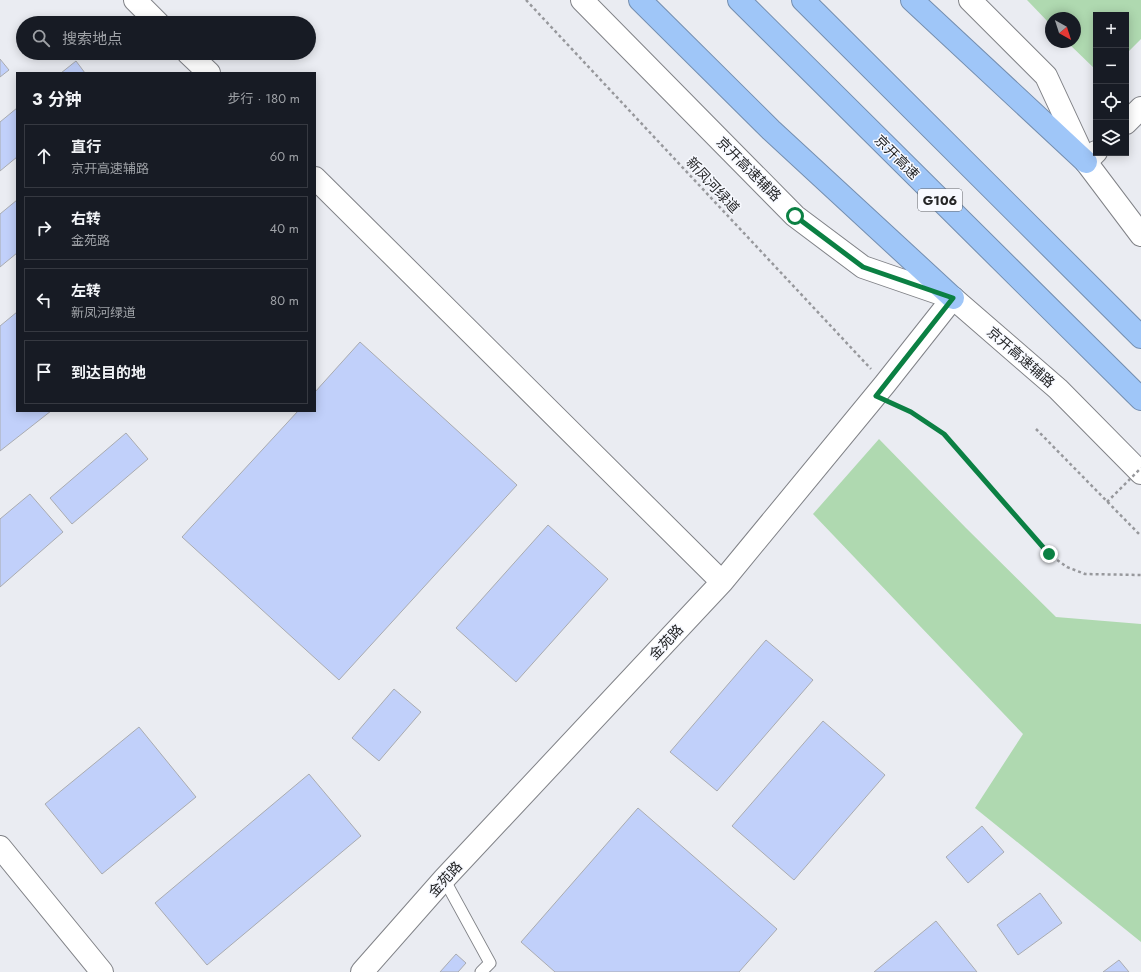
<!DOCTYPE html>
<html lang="zh">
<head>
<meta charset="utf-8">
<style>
  body { margin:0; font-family:Jost,"Noto Sans SC",sans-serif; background:#20242c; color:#f1f3f6 }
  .controls { position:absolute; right:12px; top:12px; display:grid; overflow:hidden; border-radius:0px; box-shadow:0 2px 10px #0003 }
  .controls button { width:36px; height:36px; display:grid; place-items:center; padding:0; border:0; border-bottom:1px solid #363941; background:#171b24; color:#f1f3f6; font:20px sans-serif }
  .compass { position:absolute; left:1045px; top:12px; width:36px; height:36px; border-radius:50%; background:#171b24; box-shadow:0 2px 10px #0003; rotate:141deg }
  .stop { position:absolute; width:12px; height:12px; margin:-9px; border:3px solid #0b8043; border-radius:50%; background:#fff }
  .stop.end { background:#0b8043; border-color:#fff; box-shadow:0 1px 4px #0008 }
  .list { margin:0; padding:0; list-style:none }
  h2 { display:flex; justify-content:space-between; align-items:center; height:52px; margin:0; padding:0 16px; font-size:17px }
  h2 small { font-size:13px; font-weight:400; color:#9ea1a6 }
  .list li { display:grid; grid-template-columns:26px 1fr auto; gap:12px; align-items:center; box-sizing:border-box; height:64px; margin:0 8px 8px; padding:0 8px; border:1px solid #363941; border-radius:0px }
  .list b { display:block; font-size:15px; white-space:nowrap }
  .list p { margin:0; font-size:13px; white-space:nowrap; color:#9ea1a6 }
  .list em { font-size:13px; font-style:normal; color:#9ea1a6 }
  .icon { flex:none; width:22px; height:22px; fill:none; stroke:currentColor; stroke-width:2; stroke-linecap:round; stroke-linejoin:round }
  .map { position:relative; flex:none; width:1141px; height:972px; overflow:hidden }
  .search { position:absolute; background:#171b24; box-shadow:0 2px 10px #0003; left:16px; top:16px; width:300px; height:44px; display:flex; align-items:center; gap:10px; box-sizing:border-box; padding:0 14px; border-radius:22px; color:#9ea1a6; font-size:15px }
  .panel { position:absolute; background:#171b24; box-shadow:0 2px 10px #0003; left:16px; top:72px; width:300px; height:340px; border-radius:0px }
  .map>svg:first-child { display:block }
  .green { fill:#afd9b0 }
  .building { fill:#c1d0fa; stroke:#a9abb0 }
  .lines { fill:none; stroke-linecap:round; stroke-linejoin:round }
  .service-casing { stroke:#808287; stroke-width:13 }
  .tertiary-casing { stroke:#808287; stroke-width:24 }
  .secondary-casing { stroke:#808287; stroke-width:24 }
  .motorway-casing { stroke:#748eaf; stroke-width:24 }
  .path { stroke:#97989c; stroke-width:2.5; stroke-dasharray:3 3; stroke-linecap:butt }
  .service { stroke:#fff; stroke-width:11 }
  .tertiary { stroke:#fff; stroke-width:22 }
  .secondary { stroke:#fff; stroke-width:22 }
  .motorway { stroke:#9fc6f8; stroke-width:22 }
  .path-bridge { stroke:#97989c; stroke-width:2.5; stroke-dasharray:3 3; stroke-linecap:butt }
  .route { stroke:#0b8043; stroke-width:5 }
  .labels { text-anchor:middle; stroke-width:3; stroke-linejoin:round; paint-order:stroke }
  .shield { fill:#f7f9ff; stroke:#636568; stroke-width:1 }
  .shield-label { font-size:13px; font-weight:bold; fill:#242527 }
  .street-label { font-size:14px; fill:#242527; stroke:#f7f9ff }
</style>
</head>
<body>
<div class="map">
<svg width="1141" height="972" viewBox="0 0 1141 972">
  <rect width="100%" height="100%" fill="#eaecf2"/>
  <path class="green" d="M 1027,0 L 1141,0 L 1141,39 L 1126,54 L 1126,15 L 1096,15 L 1096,70 L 1067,42 L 1075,42 L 1075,18 L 1051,18 L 1051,25 Z
    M 879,439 L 966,528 L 1056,617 L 1141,624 L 1141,942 L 975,808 L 1023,734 L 813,514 Z"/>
  <path class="building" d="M 0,59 L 9,70 L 0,77 Z
    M 76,61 L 85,73 L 61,73 Z
    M 17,108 L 17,157 L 0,171 L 0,122 Z
    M 17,200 L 17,253 L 0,267 L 0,214 Z
    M 17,312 L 17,411 L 51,411 L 0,451 L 0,326 Z
    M 360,342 L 517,485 L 339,680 L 182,537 L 298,411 L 315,411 L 315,392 Z
    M 126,433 L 148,459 L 72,524 L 50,498 Z
    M 30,494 L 63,532 L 0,587 L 0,519 Z
    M 548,525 L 608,579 L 516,682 L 456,628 Z
    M 766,640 L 813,680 L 717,791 L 670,752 Z
    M 394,689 L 421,712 L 379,761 L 352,738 Z
    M 823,721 L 885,775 L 794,880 L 732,826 Z
    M 139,727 L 196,797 L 102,874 L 45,804 Z
    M 309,774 L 361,836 L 207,965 L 155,903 Z
    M 638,808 L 777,929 L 739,972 L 555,972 L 521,942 Z
    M 982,826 L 1004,852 L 968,883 L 946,857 Z
    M 1040,893 L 1062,923 L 1018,955 L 997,925 Z
    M 936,921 L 977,972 L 874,972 Z
    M 456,954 L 466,963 L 458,972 L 440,972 Z
    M 1119,960 L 1129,972 L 1103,972 Z"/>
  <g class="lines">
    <defs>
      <path id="service" d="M 444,879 L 490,963 L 481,972"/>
      <path id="tertiary" d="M 135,0 L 158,23
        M 188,53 L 209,73
        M 1126,123 L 1141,108
        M 1086,162 L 1096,152
        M 315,178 L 722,582
        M 0,847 L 102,972
        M 362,972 L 444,879 L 722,582 L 885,384 L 953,298"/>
      <path id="secondary" d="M 582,0 L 795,216 L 863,267 L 953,298 L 1058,389 L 1141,473
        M 970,0 L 1046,76 L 1086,162 L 1141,235"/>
      <path id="motorway" d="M 640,0 L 771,130 L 953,298
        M 739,0 L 1141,399
        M 803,0 L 1141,337
        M 912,0 L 1086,162"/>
    </defs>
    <use href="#service" class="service-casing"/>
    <use href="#tertiary" class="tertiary-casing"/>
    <use href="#secondary" class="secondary-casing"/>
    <use href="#motorway" class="motorway-casing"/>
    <path class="path" d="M 526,0 L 871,369
      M 894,404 L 911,412 L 944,434 L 1049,554 L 1067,567 L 1085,574 L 1141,575
      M 1036,429 L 1141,536"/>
    <use href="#service" class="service"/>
    <use href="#tertiary" class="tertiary"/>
    <use href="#secondary" class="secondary"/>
    <use href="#motorway" class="motorway"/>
    <path class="path-bridge" d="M 1107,502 L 1141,468"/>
  </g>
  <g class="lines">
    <path class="route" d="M 795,216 L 863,267 L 953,298 L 876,396 L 911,412 L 944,434 L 1049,554"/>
  </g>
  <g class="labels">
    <rect class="shield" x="918" y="189" width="44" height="22" rx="3"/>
    <g class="shield-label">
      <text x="940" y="205">G106</text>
    </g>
    <g class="street-label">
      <text transform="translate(897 157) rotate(45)" y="5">京开高速</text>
      <text transform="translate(749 169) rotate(45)" y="5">京开高速辅路</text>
      <text transform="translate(713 185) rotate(47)" y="5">新凤河绿道</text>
      <text transform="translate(1021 357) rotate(41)" y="5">京开高速辅路</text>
      <text transform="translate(666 642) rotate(-47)" y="5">金苑路</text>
      <text transform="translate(445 879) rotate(-48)" y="5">金苑路</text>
    </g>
  </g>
</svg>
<div class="controls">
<button>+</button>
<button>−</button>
<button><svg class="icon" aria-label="locate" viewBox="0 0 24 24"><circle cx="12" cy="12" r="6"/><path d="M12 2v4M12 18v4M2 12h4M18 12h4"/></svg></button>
<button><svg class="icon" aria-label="layers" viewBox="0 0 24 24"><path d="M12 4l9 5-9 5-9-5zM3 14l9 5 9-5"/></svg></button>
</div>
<svg class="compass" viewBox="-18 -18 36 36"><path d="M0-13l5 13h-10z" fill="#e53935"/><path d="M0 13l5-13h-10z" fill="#9ea1a6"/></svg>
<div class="stop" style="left:795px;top:216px"></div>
<div class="stop end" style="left:1049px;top:554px"></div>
<div class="search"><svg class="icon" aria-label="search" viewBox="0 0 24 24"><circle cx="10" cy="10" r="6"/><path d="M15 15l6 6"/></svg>搜索地点</div>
<section class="panel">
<h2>3 分钟<small>步行 · 180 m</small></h2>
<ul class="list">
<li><svg class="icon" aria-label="ahead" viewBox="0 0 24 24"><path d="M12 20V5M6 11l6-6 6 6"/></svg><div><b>直行</b><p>京开高速辅路</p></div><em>60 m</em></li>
<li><svg class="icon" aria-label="right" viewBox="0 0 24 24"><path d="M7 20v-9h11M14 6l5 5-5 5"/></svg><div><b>右转</b><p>金苑路</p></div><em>40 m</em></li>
<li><svg class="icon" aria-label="left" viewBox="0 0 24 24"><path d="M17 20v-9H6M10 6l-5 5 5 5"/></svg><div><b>左转</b><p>新凤河绿道</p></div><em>80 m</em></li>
<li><svg class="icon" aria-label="arrive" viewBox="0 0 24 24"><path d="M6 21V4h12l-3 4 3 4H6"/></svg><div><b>到达目的地</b></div></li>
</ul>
</section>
</div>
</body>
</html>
